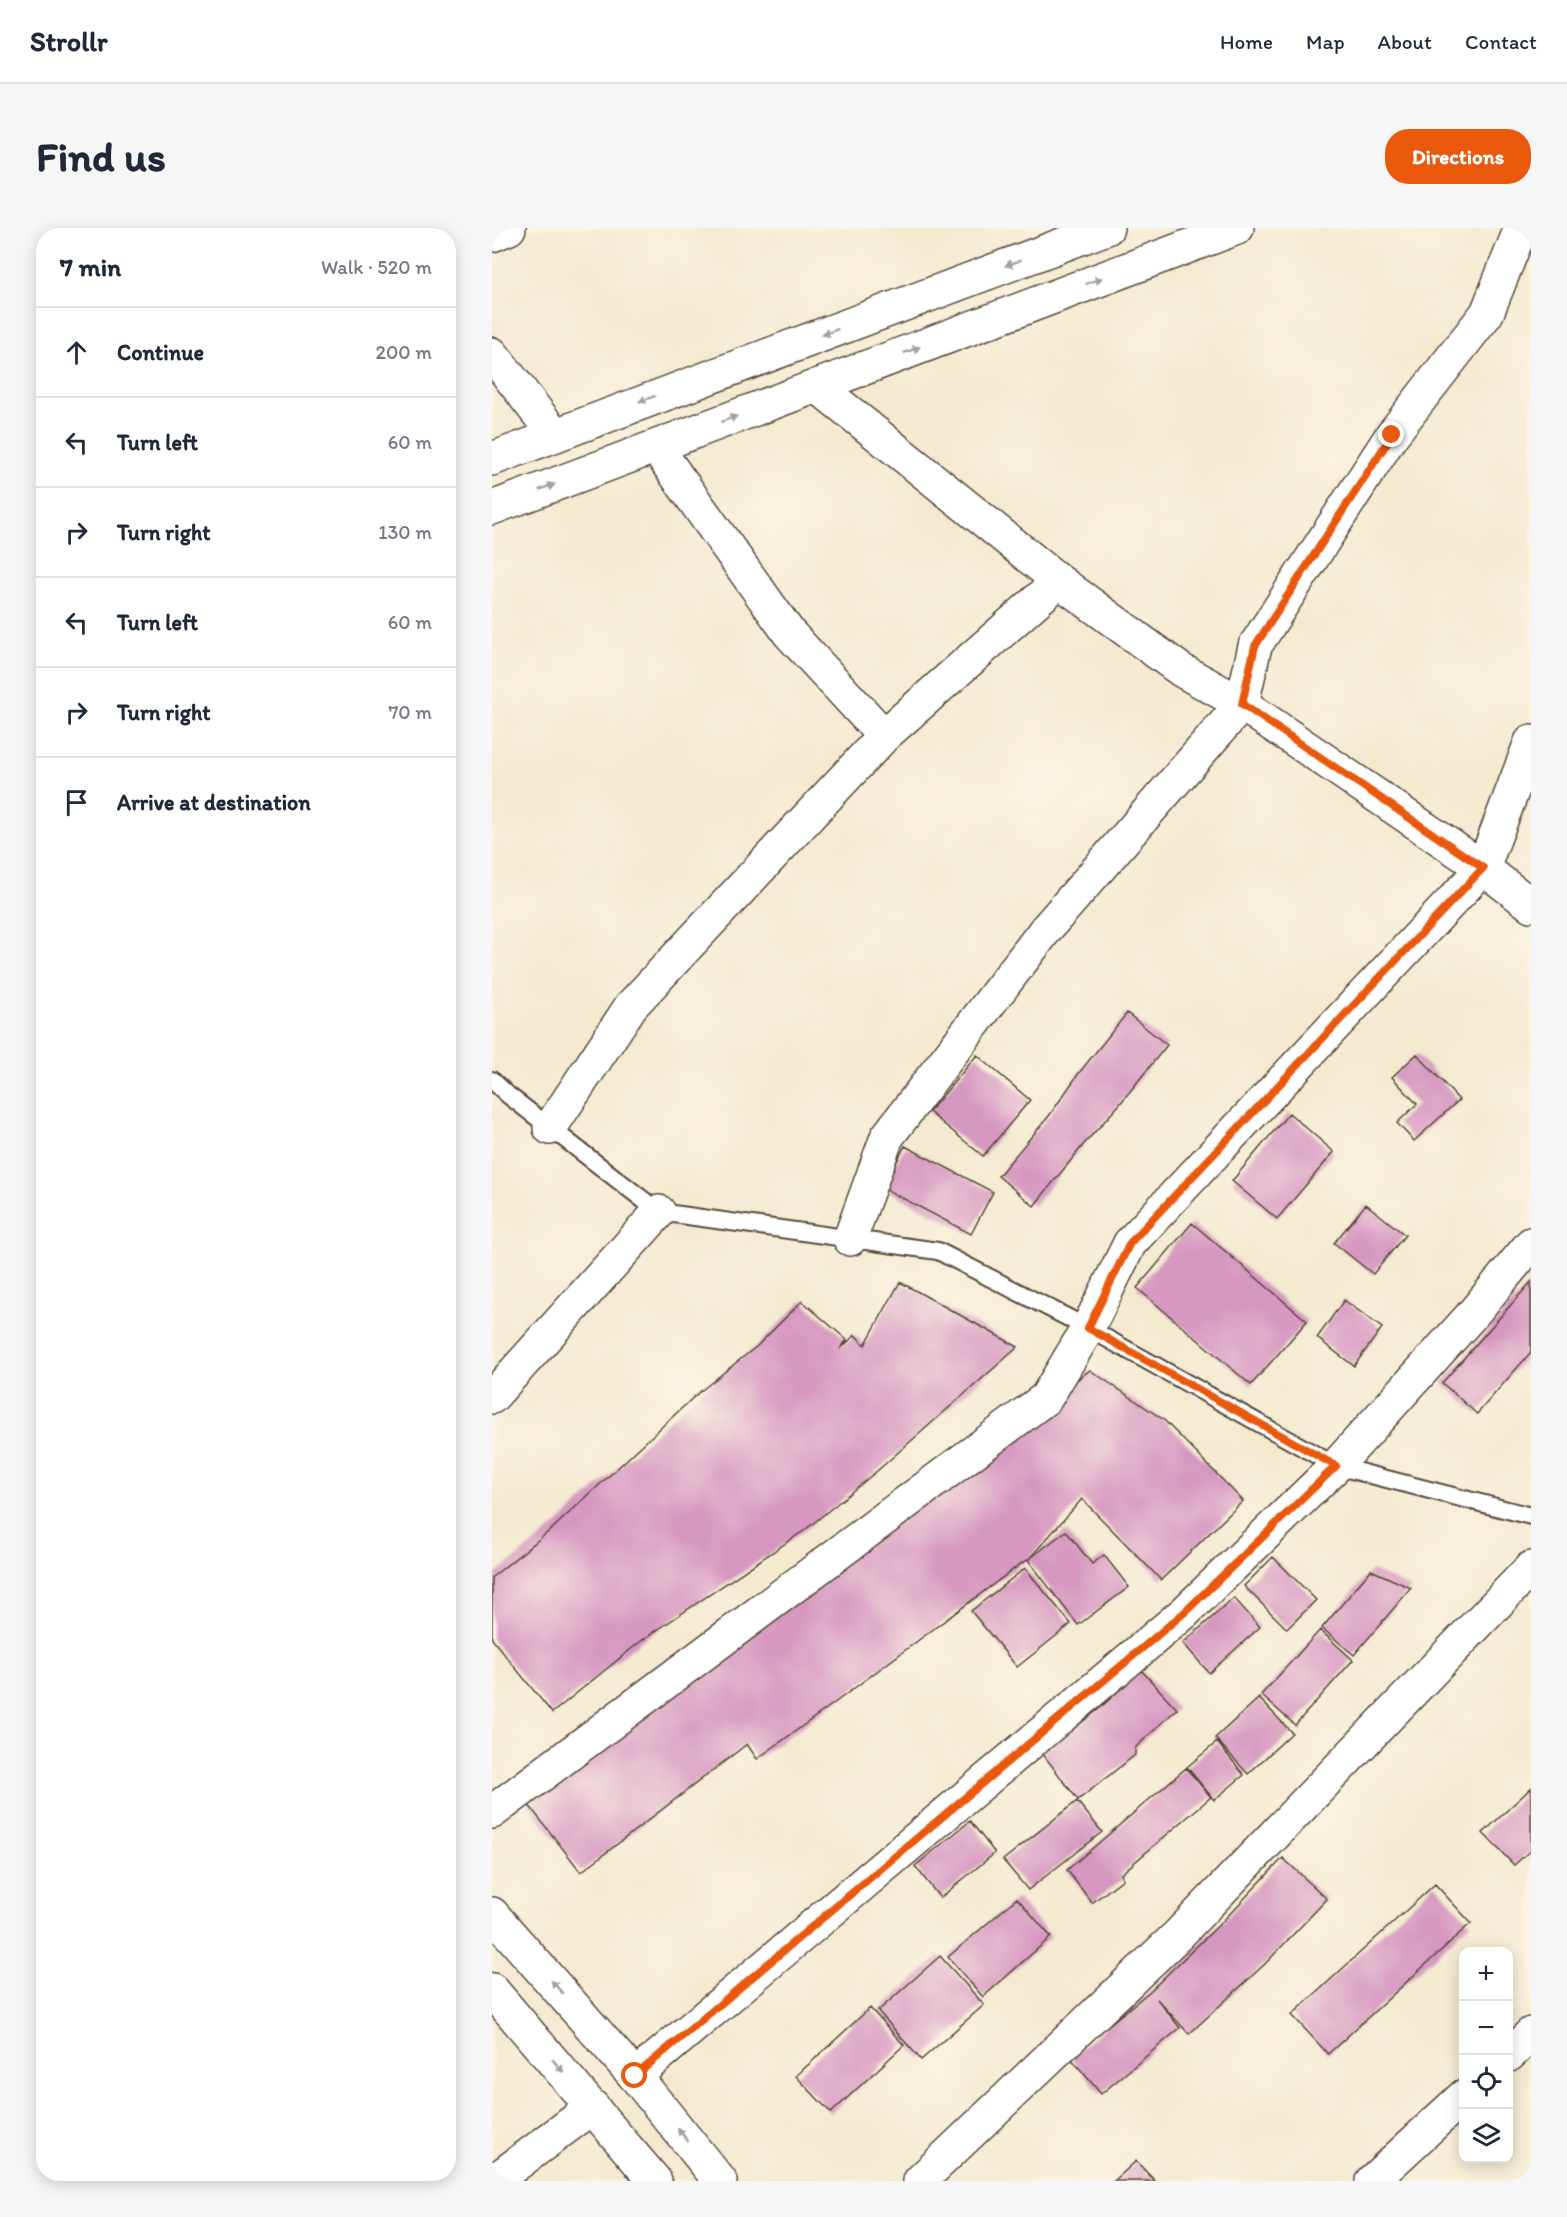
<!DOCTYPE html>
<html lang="en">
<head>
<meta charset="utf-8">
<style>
  body { margin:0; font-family:Itim,sans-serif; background:#f6f6f7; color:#1f2937 }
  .controls { position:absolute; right:18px; bottom:18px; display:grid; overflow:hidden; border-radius:12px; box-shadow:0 3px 15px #0003 }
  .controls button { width:54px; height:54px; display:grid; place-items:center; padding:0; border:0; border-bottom:2px solid #e0e1e3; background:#fff; color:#1f2937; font:30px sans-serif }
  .stop { position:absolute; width:18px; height:18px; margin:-14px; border:4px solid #ea580c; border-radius:50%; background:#fff }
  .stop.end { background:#ea580c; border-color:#fff; box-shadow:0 2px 6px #0008 }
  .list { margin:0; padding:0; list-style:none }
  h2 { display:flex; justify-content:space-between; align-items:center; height:78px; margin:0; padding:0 24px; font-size:26px }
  h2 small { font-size:20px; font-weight:400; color:#747a83 }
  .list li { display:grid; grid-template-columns:39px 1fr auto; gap:18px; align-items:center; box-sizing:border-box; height:90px; padding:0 24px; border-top:2px solid #e0e1e3 }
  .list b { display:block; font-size:22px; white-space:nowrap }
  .list em { font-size:20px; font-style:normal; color:#747a83 }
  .icon { flex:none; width:33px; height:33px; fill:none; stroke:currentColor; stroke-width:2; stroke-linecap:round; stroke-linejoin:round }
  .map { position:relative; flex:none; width:1039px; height:1953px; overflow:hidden; border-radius:24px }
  header { display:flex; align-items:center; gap:36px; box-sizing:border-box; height:84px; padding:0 30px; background:#fff; border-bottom:2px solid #e0e1e3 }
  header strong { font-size:28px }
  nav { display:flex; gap:33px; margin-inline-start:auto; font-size:21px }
  .intro { display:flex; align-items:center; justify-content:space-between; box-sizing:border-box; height:144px; padding:0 36px }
  h1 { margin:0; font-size:42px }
  .button { padding:15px 27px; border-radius:24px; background:#ea580c; color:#fff; font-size:21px; font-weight:700 }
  main { display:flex; gap:36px; padding:0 36px }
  aside { flex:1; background:#fff; border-radius:24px; box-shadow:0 3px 15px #0003 }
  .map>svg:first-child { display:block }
  .building { fill:#d697c0 }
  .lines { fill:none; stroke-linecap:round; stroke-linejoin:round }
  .lane-casing { stroke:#574739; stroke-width:20 }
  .street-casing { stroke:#574739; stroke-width:36 }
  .secondary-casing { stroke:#574739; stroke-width:36 }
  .primary-casing { stroke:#574739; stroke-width:36 }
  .lane { stroke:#fff; stroke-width:16 }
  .street { stroke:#fff; stroke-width:33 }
  .secondary { stroke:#fff; stroke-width:33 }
  .primary { stroke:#fff; stroke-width:33 }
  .oneway { fill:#a79f9a }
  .route { stroke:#ea580c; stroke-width:8 }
</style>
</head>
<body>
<header>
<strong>Strollr</strong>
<nav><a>Home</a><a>Map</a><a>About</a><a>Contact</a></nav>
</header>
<div class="intro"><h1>Find us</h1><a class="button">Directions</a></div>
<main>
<aside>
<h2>7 min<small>Walk · 520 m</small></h2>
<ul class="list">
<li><svg class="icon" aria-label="ahead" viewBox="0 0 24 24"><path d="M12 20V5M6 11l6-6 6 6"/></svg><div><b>Continue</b></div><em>200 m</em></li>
<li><svg class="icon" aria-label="left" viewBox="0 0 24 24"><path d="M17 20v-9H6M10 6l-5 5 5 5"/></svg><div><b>Turn left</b></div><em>60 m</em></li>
<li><svg class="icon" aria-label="right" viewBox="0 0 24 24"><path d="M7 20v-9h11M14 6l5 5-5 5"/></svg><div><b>Turn right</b></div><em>130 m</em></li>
<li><svg class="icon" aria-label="left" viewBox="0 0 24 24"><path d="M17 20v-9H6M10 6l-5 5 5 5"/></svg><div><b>Turn left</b></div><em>60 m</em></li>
<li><svg class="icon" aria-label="right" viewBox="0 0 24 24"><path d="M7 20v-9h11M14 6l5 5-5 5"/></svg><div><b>Turn right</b></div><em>70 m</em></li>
<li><svg class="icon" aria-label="arrive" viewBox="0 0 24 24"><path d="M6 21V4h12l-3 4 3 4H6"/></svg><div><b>Arrive at destination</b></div></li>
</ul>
</aside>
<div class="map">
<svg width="1039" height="1953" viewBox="0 0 1039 1953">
  <rect width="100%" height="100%" fill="#fcf5e5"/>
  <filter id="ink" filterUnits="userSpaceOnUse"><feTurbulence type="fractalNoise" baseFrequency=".0167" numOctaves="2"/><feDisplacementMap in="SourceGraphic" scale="12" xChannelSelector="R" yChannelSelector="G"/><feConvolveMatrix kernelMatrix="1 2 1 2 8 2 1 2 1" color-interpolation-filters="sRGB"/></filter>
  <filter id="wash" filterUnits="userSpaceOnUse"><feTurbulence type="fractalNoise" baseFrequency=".008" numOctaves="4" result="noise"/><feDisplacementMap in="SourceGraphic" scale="24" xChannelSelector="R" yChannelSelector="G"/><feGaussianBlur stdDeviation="1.35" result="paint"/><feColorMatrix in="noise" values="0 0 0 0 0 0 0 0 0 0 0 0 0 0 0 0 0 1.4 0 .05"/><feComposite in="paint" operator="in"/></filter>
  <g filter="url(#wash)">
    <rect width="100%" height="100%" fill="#f3ead0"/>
    <g id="blocks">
      <path class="building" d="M 635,785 L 675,817 L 627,877 L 592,916 L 542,978 L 506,948 L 557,888 L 587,845 Z
        M 925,826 L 967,872 L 922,913 L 905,895 L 925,876 L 900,849 Z
        M 485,827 L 538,872 L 491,928 L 437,884 Z
        M 797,885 L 842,924 L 785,991 L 740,953 Z
        M 413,918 L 501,964 L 479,1006 L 391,960 Z
        M 874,976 L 913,1007 L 881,1046 L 842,1015 Z
        M 700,995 L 815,1093 L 759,1157 L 645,1060 Z
        M 408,1054 L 526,1119 L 385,1243 L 313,1302 L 149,1413 L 60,1485 L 0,1411 L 0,1349 L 60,1301 L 205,1166 L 265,1118 L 310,1073 L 355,1112 L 348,1121 L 363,1107 L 373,1117 Z
        M 1039,1054 L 1039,1124 L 985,1186 L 950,1155 Z
        M 852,1072 L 890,1100 L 862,1138 L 825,1110 Z
        M 598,1142 L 672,1192 L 751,1273 L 669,1352 L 590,1271 L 536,1332 L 530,1335 L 341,1476 L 265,1531 L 255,1516 L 89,1644 L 32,1571 L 464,1246 Z
        M 574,1303 L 600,1336 L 612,1327 L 637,1359 L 586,1397 L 536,1332 Z
        M 781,1329 L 824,1372 L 795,1401 L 752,1358 Z
        M 533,1340 L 579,1396 L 525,1439 L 479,1383 Z
        M 879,1342 L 919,1360 L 862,1427 L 830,1400 Z
        M 742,1370 L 768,1399 L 717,1445 L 691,1415 Z
        M 828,1402 L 861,1432 L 803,1497 L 769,1467 Z
        M 649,1442 L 685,1481 L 643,1520 L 643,1527 L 586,1572 L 550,1525 L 607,1481 Z
        M 767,1470 L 800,1505 L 756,1546 L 723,1510 Z
        M 725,1514 L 752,1547 L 722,1572 L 695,1539 Z
        M 694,1540 L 719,1569 L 629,1646 L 631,1651 L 600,1675 L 575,1642 Z
        M 1039,1560 L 1039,1622 L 1022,1637 L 991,1605 Z
        M 585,1573 L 610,1604 L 536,1662 L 511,1632 Z
        M 478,1593 L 503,1625 L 448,1670 L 423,1638 Z
        M 791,1630 L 835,1671 L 774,1735 L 697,1806 L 665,1771 L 688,1800 L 609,1866 L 578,1829 L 658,1763 L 731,1693 Z
        M 943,1656 L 979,1695 L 836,1826 L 800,1787 Z
        M 525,1670 L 559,1709 L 491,1769 L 456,1729 Z
        M 448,1728 L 492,1777 L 429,1832 L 386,1783 Z
        M 378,1780 L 412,1817 L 339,1885 L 304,1848 Z
        M 644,1933 L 663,1953 L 622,1953 Z"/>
    </g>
  </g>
  <g filter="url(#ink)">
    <use href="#blocks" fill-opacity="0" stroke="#574739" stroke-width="1.5"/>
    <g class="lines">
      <defs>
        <path id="lane" d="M 0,852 L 16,867 L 167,984 L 446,1023 L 596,1100 L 844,1238 L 1039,1288"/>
        <path id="street" d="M 0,7 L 17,0
          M 0,126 L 63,207
          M 325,158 L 567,353 L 689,442 L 750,476 L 991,640 L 1039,677
          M 164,219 L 297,405 L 392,508
          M 58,900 L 139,778 L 392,508 L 567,353
          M 358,1011 L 395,909 L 554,701 L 750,476 L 763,418 L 900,207 L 995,85 L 1029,0
          M 0,1169 L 167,984
          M 0,1584 L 554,1170 L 596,1100 L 638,1015 L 991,640 L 1039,514
          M 1017,1827 L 1039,1806
          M 143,1848 L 692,1385 L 844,1238 L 979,1088 L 1039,1016
          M 2,1953 L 101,1879
          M 428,1953 L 687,1706 L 1039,1340
          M 880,1953 L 972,1868"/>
        <path id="secondary" d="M 0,231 L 615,0
          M 0,280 L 745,0"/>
        <path id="primary" d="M 0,1686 L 143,1848 L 228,1953
          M 0,1762 L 163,1953"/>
      </defs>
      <use href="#lane" class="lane-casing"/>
      <use href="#street" class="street-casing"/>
      <use href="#secondary" class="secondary-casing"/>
      <use href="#primary" class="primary-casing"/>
      <use href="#lane" class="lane"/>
      <use href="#street" class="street"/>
      <use href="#secondary" class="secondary"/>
      <use href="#primary" class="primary"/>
    </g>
    <defs><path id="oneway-solid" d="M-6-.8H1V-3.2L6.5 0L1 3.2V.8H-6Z" transform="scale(1.5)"/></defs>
    <g class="oneway">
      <use href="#oneway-solid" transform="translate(521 35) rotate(159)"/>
      <use href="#oneway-solid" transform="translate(602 53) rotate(-21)"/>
      <use href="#oneway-solid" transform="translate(338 104) rotate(159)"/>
      <use href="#oneway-solid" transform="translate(420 122) rotate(-21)"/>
      <use href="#oneway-solid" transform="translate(155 171) rotate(160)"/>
      <use href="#oneway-solid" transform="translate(237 191) rotate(-21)"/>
      <use href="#oneway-solid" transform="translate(55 259) rotate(-20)"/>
      <use href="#oneway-solid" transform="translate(65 1759) rotate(-131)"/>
      <use href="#oneway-solid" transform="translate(66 1838) rotate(49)"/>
      <use href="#oneway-solid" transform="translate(191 1907) rotate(-129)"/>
    </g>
  </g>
  <g class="lines" filter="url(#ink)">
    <path class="route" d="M 143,1848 L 693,1384 L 844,1238 L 596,1100 L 638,1015 L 991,640 L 750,476 L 763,418 L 900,207"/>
  </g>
</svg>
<div class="controls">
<button>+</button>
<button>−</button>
<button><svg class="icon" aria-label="locate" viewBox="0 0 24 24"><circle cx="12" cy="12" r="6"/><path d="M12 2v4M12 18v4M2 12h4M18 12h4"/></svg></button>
<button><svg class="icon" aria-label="layers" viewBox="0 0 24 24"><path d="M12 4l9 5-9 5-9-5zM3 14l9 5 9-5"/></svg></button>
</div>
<div class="stop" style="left:143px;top:1848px"></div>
<div class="stop end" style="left:900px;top:207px"></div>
</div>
</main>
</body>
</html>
